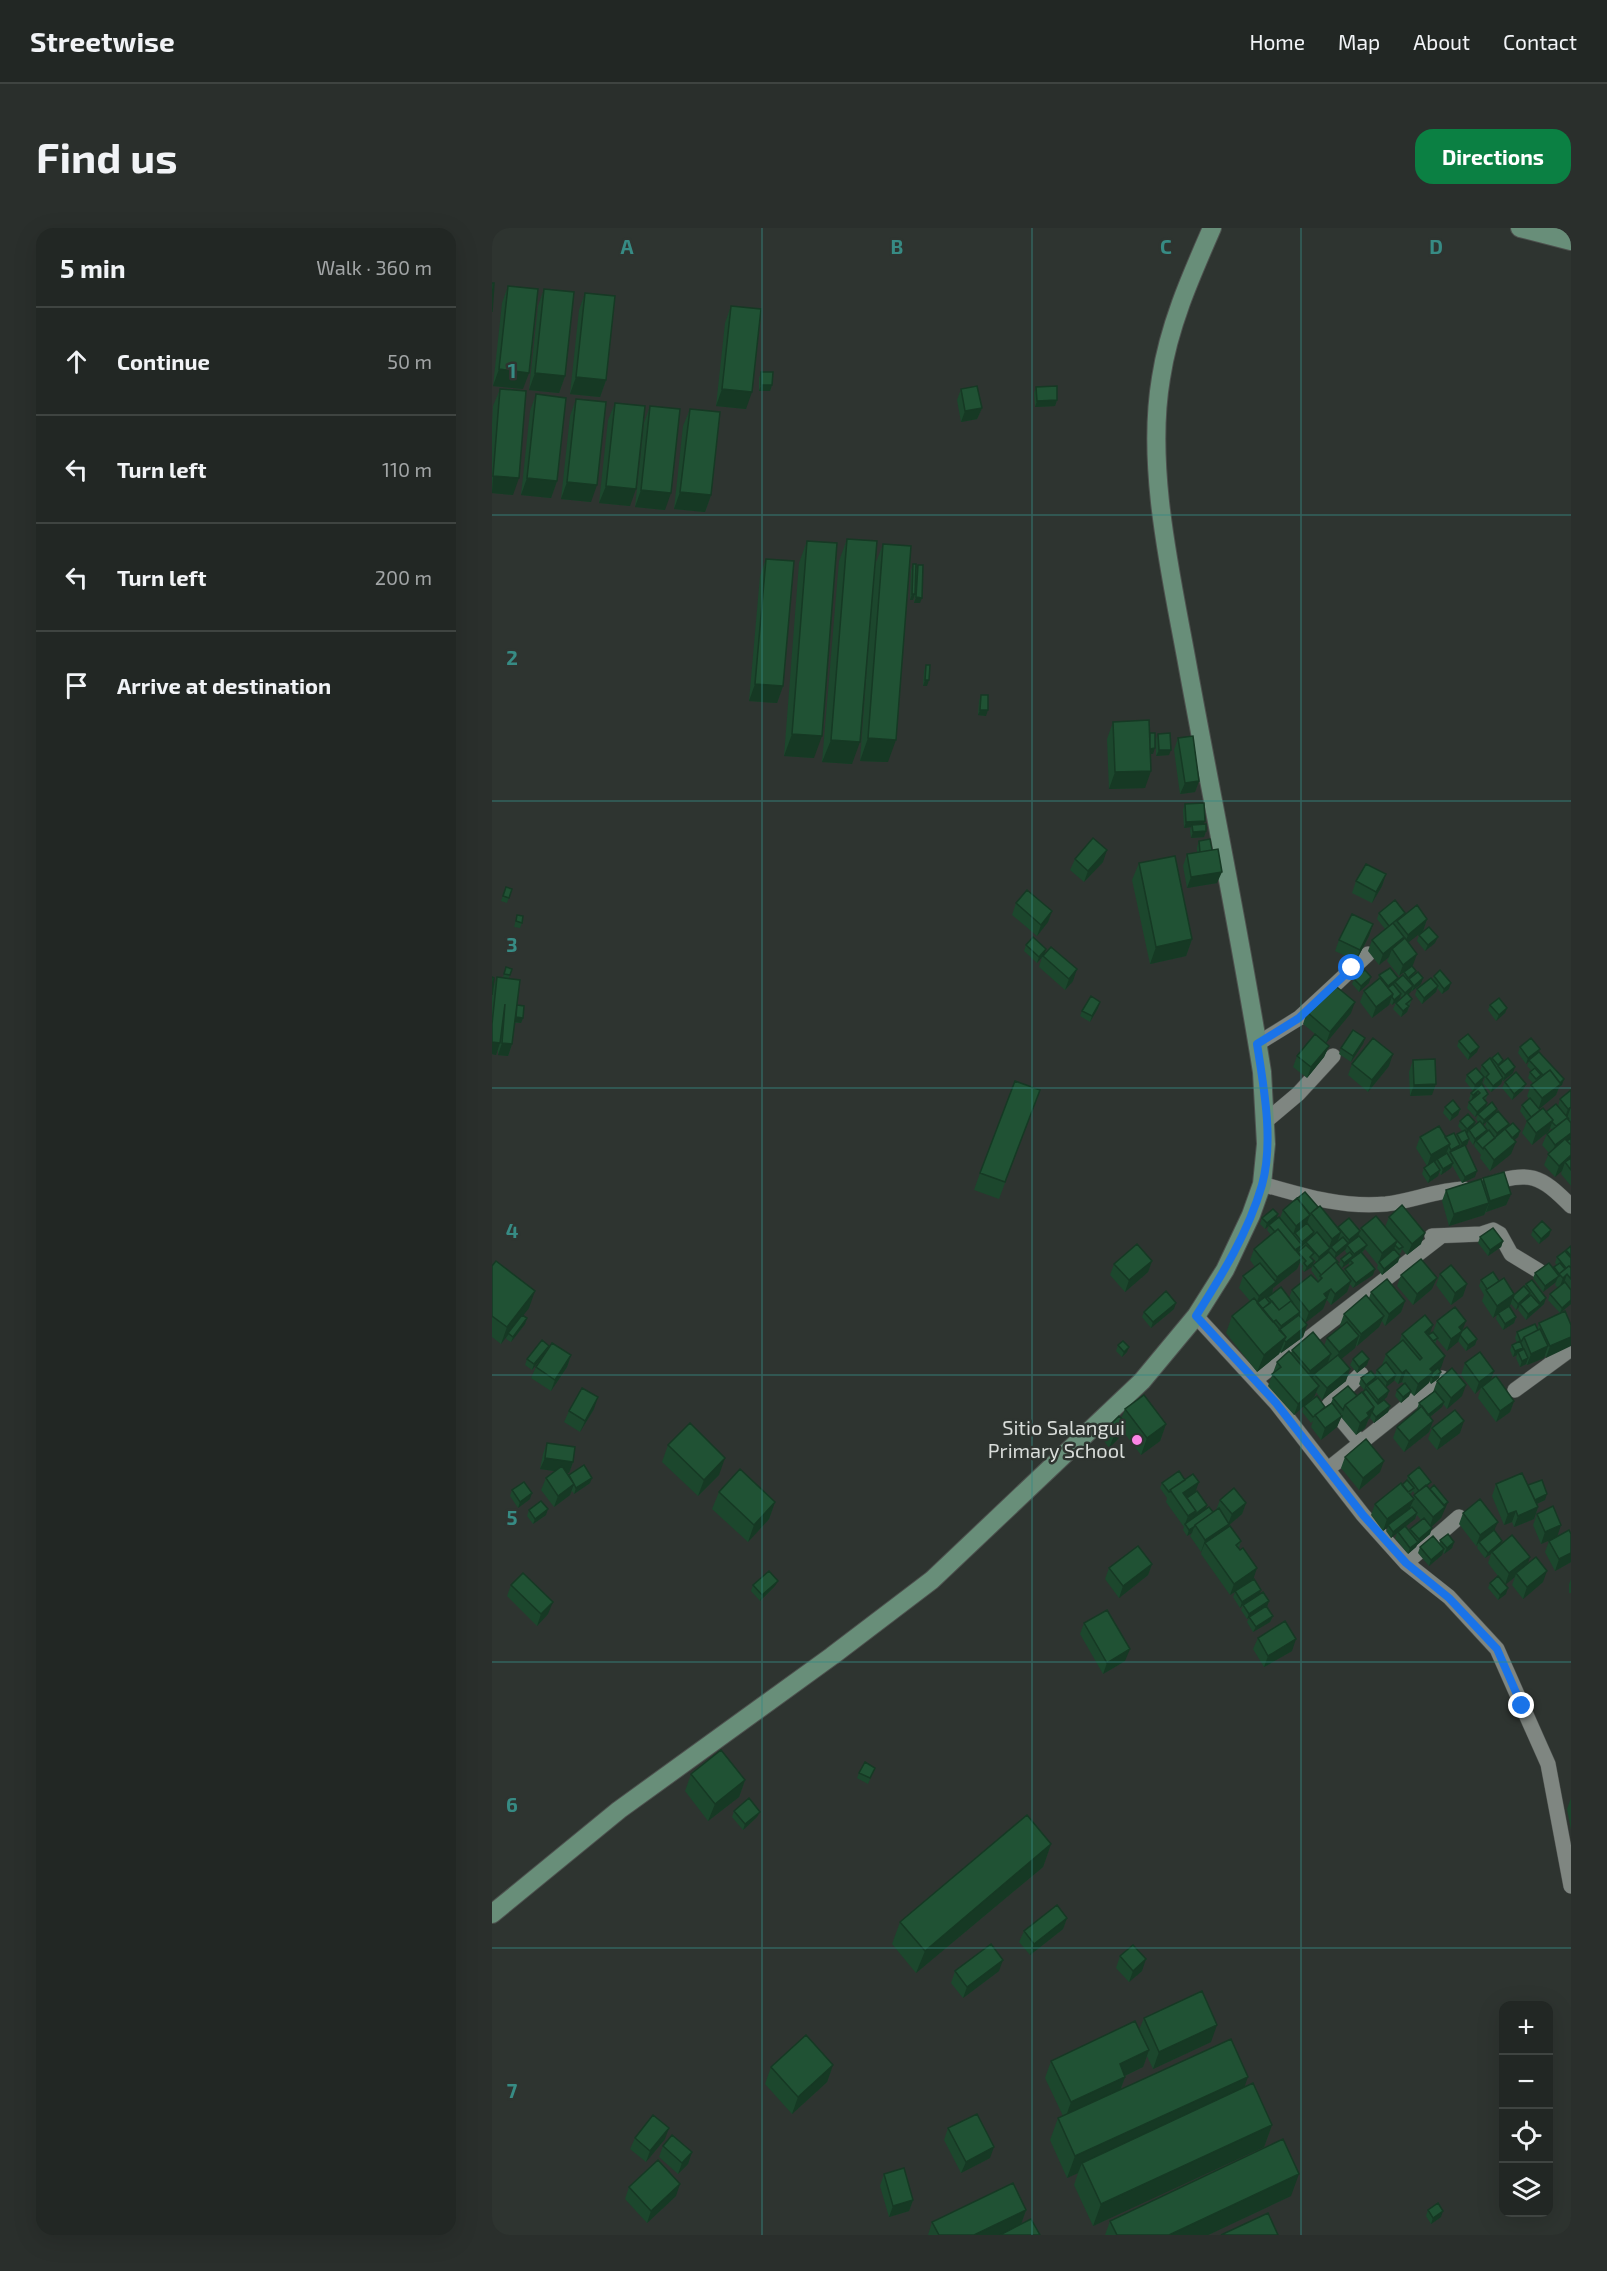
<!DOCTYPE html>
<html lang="en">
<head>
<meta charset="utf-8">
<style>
  body { margin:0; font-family:"Exo 2",sans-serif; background:#2a2f2c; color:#f1f3f6 }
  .controls { position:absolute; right:18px; bottom:18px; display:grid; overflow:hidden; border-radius:12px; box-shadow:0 6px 24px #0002 }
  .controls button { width:54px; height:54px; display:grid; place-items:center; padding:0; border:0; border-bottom:2px solid #3f4441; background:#222724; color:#f1f3f6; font:30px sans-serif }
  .stop { position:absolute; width:18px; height:18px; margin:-14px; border:4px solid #1a73e8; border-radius:50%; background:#fff }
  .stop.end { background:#1a73e8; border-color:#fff; box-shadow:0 2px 6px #0008 }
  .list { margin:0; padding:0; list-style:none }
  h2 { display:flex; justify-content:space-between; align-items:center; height:78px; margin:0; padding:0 24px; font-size:26px }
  h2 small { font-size:20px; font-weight:400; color:#a2a5a6 }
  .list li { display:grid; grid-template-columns:39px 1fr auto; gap:18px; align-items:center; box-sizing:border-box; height:108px; padding:0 24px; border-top:2px solid #3f4441 }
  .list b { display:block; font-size:22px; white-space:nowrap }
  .list em { font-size:20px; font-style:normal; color:#a2a5a6 }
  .icon { flex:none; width:33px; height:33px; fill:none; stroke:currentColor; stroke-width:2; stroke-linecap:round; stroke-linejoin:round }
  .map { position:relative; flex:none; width:1079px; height:2007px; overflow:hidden; border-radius:18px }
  header { display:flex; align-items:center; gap:36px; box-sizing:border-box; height:84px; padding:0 30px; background:#222724; border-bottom:2px solid #3f4441 }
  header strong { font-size:28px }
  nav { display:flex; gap:33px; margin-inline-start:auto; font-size:21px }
  .intro { display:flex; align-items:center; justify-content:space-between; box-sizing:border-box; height:144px; padding:0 36px }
  h1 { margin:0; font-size:42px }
  .button { padding:15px 27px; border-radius:18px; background:#0b8043; color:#fff; font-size:21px; font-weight:700 }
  main { display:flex; gap:36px; padding:0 36px }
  aside { flex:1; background:#222724; border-radius:18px; box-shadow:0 6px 24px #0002 }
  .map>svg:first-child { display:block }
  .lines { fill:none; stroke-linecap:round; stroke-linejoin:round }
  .street-casing { stroke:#4d514e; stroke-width:16 }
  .secondary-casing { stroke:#4d514e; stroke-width:20 }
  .street { stroke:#7f8681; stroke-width:15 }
  .secondary { stroke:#688e79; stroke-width:18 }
  .wall { fill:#1c472d; fill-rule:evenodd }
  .shaded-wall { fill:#163924 }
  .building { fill:#205234; stroke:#163924; stroke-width:1.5 }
  .route { stroke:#1a73e8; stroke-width:8 }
  .grid { fill:none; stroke:#378b84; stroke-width:1.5; stroke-opacity:0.55 }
  .poi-dot { fill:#fb86e5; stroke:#2e3430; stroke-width:2 }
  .labels { text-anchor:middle; stroke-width:5; stroke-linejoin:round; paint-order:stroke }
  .poi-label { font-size:20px; fill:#d9ddda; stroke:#2e3430; text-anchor:end }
  .grid-label { font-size:20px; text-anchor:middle; font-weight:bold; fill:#378b84; stroke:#2e3430; stroke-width:5; stroke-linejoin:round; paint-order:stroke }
</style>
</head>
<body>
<header>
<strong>Streetwise</strong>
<nav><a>Home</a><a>Map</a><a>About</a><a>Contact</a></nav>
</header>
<div class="intro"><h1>Find us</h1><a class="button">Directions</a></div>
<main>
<aside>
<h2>5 min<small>Walk · 360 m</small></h2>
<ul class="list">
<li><svg class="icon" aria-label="ahead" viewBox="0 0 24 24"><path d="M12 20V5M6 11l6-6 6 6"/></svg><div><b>Continue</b></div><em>50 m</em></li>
<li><svg class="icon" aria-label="left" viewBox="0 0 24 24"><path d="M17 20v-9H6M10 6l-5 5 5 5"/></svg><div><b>Turn left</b></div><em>110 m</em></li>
<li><svg class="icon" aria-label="left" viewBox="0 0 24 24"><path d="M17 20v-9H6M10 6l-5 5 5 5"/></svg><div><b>Turn left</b></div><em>200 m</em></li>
<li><svg class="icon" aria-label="arrive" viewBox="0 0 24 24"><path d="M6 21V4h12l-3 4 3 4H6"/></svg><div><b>Arrive at destination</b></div></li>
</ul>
</aside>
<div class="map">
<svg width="1079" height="2007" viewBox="0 0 1079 2007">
  <rect width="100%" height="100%" fill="#2e3430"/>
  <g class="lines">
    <defs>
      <path id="street" d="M 765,816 L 807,790 L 876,726
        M 774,893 L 806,866 L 841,828
        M 770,956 C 812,968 850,980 894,976 C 920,973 945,962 972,961
        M 995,957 C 1038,942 1048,947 1079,978
        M 940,1008 L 989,1006 L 1001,1002 L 1008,1006 L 1019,1026 L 1047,1043
        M 704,1088 L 784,1175 L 871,1287 L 914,1335 L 957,1369 L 1005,1421 L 1056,1536 L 1079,1658
        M 763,1152 L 948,1009
        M 1023,1162 L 1079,1121
        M 868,1214 L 837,1177 L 869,1146
        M 836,1241 L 950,1150
        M 914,1335 L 967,1289"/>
      <path id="secondary" d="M 1028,0 L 1079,13
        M 0,1686 L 127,1582 L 340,1428 L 440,1352 L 650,1153 L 704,1088 L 733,1042 L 759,987 L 770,956 L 774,916 L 770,844 C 748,705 719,567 694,429 C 678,342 654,238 669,150 C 677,97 699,48 720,0"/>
    </defs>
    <use href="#street" class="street-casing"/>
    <use href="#secondary" class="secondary-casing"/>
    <use href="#street" class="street"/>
    <use href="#secondary" class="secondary"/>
  </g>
  <path class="wall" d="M 16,58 L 31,161 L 1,158 L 10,75 Z
    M 52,61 L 73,148 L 67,165 L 37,162 L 46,78 Z
    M 93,65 L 114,152 L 108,169 L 78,166 L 87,82 Z
    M 239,78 L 254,181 L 224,178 L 233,95 Z
    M 269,144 L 280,157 L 278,163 L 267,163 L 267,150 Z
    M 544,159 L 565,172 L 563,178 L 543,179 L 542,165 Z
    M 8,161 L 21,267 L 0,265 L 0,196 L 1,178 Z
    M 469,161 L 490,180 L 485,191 L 469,194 L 465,172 Z
    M 44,166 L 65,253 L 59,270 L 29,267 L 38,183 Z
    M 84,171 L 99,274 L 69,271 L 78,188 Z
    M 123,175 L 138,278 L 107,275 L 116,192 Z
    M 158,178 L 173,282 L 143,279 L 152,195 Z
    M 198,181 L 219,267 L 213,284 L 182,281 L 191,198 Z
    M 355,311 L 383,337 L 391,316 L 396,534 L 368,533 L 379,383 L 360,536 L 330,534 L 347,333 Z
    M 315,313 L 322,530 L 292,528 L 307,335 Z
    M 274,331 L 291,458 L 285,475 L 257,473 L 268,348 Z
    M 421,336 L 424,342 L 426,337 L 428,375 L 422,375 L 423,368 L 421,372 L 418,372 L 419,342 Z
    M 434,437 L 435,458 L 431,458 L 432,443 Z
    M 489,467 L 494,488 L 486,487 L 487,473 Z
    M 621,494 L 658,505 L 661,526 L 658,526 L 653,560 L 617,561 L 615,511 Z
    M 666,506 L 677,527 L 664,528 L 664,511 Z
    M 686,510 L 707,553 L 703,564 L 688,566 L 682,522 Z
    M 693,576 L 712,596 L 714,603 L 712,609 L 699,610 L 698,602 L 699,599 L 692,600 L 691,582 Z
    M 707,613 L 720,622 L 725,655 L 695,660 L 691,638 L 695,626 L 705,624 L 705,619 Z
    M 583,631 L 611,634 L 592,654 L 578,642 Z
    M 647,635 L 700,711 L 694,728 L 658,736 L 640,652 Z
    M 894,646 L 890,658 L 880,675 L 860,665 L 864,653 Z
    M 14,659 L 20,661 L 15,675 L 9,673 Z
    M 524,675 L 560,683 L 556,694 L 545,708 L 520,687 Z
    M 887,685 L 913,687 L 935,691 L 931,703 L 916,714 L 921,737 L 907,748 L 895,733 L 897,729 L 887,737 L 876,723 L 880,712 L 893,701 L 885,691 Z
    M 25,687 L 30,695 L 28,700 L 22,699 Z
    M 881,696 L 877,708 L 864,733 L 843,723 L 847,712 Z
    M 927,707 L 943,715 L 933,723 L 925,713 Z
    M 534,717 L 554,721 L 552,726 L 581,753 L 573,762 L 547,739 L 550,729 L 545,735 L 532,723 Z
    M 14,739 L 20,741 L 17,750 L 25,779 L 31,790 L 29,795 L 23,795 L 20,816 L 16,828 L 6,827 L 6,821 L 4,827 L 0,826 L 0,770 L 1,760 L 5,749 L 11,749 Z
    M 912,744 L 923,746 L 929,756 L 916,766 L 920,771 L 915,784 L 909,789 L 901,781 L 904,775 L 910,770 L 908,768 L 907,772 L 900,777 L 898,775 L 897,777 L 880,790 L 868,774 L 872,763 L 886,752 L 887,747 L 906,750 L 905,752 L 911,747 Z
    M 942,748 L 957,761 L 950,766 L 945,760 L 944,764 L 930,776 L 923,767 L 925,761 L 940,752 Z
    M 862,751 L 877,755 L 867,764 L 860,756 Z
    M 998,777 L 1015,780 L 1013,785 L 1004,793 L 996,782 Z
    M 606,780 L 598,794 L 588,788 L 590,783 Z
    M 815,784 L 859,785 L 834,815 L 811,796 Z
    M 873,810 L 871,816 L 859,834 L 847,826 L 849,820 Z
    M 967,813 L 985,824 L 976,832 L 965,818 Z
    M 837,818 L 832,829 L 815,850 L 801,839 L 805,828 Z
    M 1028,819 L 1046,826 L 1070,857 L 1067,859 L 1064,867 L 1047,881 L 1047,883 L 1054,884 L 1066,878 L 1068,871 L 1079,862 L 1079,958 L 1069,946 L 1070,943 L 1063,949 L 1052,937 L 1057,925 L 1050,917 L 1055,906 L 1060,902 L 1058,900 L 1057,903 L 1040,917 L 1030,905 L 1035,893 L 1028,883 L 1030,877 L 1037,871 L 1035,868 L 1039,857 L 1041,855 L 1036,850 L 1038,844 L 1040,843 L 1035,838 L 1037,833 L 1034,836 L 1026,825 Z
    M 1000,830 L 1011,835 L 1021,845 L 1011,853 L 1010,851 L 1009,856 L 999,864 L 991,855 L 993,850 L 988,843 L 990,837 L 999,832 Z
    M 921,832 L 940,867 L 918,868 L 917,844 Z
    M 860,836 L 897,838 L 876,864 L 856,847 Z
    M 975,847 L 992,849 L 990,855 L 981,863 L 973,853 Z
    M 1013,854 L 1031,862 L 1020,872 L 1010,860 Z
    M 990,856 L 996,866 L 993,873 L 993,880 L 1004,885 L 1015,900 L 1028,903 L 1026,909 L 1022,912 L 1019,926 L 998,943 L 988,930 L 989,927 L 982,918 L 983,915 L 981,917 L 977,911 L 975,917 L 973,917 L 983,949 L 970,955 L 960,937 L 959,940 L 949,947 L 947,944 L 946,948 L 936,955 L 930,946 L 932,940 L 935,938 L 924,920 L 928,909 L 964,908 L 965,906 L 970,903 L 966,898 L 968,893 L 983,894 L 982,898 L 986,894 L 984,891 L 986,887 L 983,889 L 975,880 L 977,874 L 979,873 L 977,871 L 979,865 ZM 995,893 L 993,898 L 996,902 L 994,905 L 995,902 L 991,897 Z
    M 548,862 L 507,971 L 482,962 L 488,945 Z
    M 953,879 L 968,881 L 966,887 L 958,893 L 951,885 Z
    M 991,950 L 1019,966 L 1014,977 L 994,984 L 992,987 L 957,998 L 950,973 L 954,962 L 990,953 Z
    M 826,979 L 846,1000 L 868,1003 L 869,1000 L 893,999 L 897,989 L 929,1016 L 915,1027 L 910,1021 L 909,1025 L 907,1026 L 906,1034 L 890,1047 L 885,1040 L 886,1037 L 873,1021 L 870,1025 L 881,1047 L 861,1060 L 858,1056 L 855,1064 L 839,1077 L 835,1072 L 834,1073 L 831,1081 L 813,1095 L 815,1097 L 811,1109 L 789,1125 L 788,1124 L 787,1126 L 765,1144 L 734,1105 L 740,1088 L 758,1073 L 747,1060 L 751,1048 L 763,1039 L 758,1032 L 762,1021 L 779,1007 L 775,1002 L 777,998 L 773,1001 L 768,996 L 770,990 L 786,986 L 784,991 L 788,990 L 791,982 ZM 854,1021 L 853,1023 L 855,1026 L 849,1031 L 847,1036 L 850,1040 L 857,1035 L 857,1039 L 853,1041 L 852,1044 L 845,1036 L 846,1034 L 842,1030 ZM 820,1029 L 824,1034 L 821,1037 L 819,1042 L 826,1052 L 825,1054 L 800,1062 L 797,1070 L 776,1069 L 775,1071 L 774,1070 L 780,1066 L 781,1060 L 805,1041 L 808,1034 L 811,1038 L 810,1041 L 812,1044 L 820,1039 Z
    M 1041,1002 L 1059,1002 L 1057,1008 L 1047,1016 L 1039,1007 Z
    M 988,1009 L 1011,1013 L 1009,1019 L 996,1028 L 986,1015 Z
    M 1079,1018 L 1079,1076 L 1068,1085 L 1073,1083 L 1054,1130 L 1053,1127 L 1052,1130 L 1035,1137 L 1035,1136 L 1028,1139 L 1024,1130 L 1025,1127 L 1021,1129 L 1018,1122 L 1020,1117 L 1025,1115 L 1023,1110 L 1025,1104 L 1045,1101 L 1047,1095 L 1068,1085 L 1056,1072 L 1058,1066 L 1066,1060 L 1063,1057 L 1064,1054 L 1051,1064 L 1041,1050 L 1043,1045 L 1062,1041 L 1065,1037 L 1063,1035 L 1065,1029 L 1074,1024 L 1074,1022 Z
    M 660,1033 L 656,1044 L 633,1064 L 618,1047 L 622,1036 Z
    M 0,1038 L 37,1080 L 31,1087 L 35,1090 L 33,1096 L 19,1114 L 14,1111 L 15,1107 L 9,1116 L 0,1109 Z
    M 948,1046 L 971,1068 L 959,1077 L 944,1057 Z
    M 909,1047 L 940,1061 L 921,1077 L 905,1058 Z
    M 989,1052 L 1007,1053 L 1022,1067 L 1032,1059 L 1034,1056 L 1052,1076 L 1034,1092 L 1026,1082 L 1027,1079 L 1024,1082 L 1019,1076 L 1017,1078 L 1024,1089 L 1022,1095 L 1011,1102 L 1004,1091 L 1005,1086 L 1001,1090 L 990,1073 L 992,1067 L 987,1058 Z
    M 879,1064 L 913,1073 L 909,1084 L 893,1098 L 890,1093 L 887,1099 L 865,1118 L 864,1117 L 863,1120 L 849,1131 L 854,1153 L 830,1172 L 824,1164 L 822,1169 L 816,1175 L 833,1179 L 839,1175 L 841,1170 L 865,1168 L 874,1161 L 872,1162 L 867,1156 L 869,1150 L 883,1147 L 885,1142 L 890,1137 L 894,1126 L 907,1115 L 910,1106 L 938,1106 L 941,1104 L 945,1093 L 971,1102 L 985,1111 L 983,1117 L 974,1123 L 966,1113 L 955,1123 L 945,1111 L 943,1116 L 949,1140 L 947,1141 L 947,1150 L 939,1156 L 937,1153 L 922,1168 L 918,1164 L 917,1168 L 909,1175 L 903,1168 L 905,1162 L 912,1156 L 910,1154 L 906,1156 L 902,1152 L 894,1159 L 895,1169 L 886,1176 L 898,1178 L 896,1184 L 882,1195 L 878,1190 L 876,1192 L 873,1200 L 864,1207 L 849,1189 L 850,1186 L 849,1187 L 845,1199 L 829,1212 L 819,1199 L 821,1193 L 819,1195 L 810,1184 L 812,1178 L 802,1187 L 776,1158 L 785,1134 L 799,1125 L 800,1122 L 832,1118 L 835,1110 L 849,1099 L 848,1097 L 852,1086 L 877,1070 Z
    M 682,1081 L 659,1100 L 650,1089 L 652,1084 Z
    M 626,1117 L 635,1124 L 630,1129 L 624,1123 Z
    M 57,1118 L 55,1121 L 79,1127 L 75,1139 L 59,1163 L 39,1150 L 44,1139 L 51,1128 L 40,1142 L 33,1137 L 35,1131 Z
    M 861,1131 L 875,1137 L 865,1145 L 858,1137 Z
    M 973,1135 L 998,1152 L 1022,1173 L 1018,1184 L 1004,1194 L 986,1170 L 989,1160 L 983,1166 L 969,1147 Z
    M 945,1153 L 970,1168 L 955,1181 L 951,1176 L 950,1179 L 938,1189 L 941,1193 L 937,1204 L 912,1224 L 901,1210 L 905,1199 L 926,1182 L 925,1181 L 927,1175 L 941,1164 Z
    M 102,1181 L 88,1204 L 72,1194 L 77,1183 Z
    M 633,1181 L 674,1196 L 668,1213 L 649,1227 L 630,1202 L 626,1211 L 617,1220 L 612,1213 L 618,1197 L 629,1191 Z
    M 940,1200 L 968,1205 L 945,1222 L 936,1211 Z
    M 55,1215 L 81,1234 L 77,1245 L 75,1245 L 77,1247 L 98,1255 L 82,1266 L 80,1263 L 78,1267 L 62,1279 L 49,1262 L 54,1250 L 63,1243 L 48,1241 L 51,1226 Z
    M 176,1217 L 227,1247 L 206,1268 L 170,1234 Z
    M 853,1229 L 888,1244 L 867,1262 L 849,1240 Z
    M 916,1248 L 937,1260 L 954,1280 L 952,1281 L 949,1290 L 939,1299 L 938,1306 L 925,1317 L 924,1319 L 916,1326 L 903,1310 L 905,1305 L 899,1310 L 894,1303 L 896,1299 L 891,1303 L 879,1287 L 883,1276 L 914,1254 ZM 921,1263 L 923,1266 L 921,1270 L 918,1267 ZM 925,1287 L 929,1292 L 918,1301 L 918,1303 L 914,1298 L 923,1291 Z
    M 693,1252 L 704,1264 L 714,1282 L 721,1284 L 724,1282 L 728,1272 L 754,1275 L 750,1286 L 737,1297 L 736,1299 L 749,1313 L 747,1320 L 768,1366 L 781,1388 L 778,1394 L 761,1404 L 755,1394 L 757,1390 L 755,1391 L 749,1382 L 751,1378 L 748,1380 L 741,1369 L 743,1364 L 738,1367 L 709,1326 L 710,1322 L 709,1324 L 698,1308 L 700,1305 L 695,1308 L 691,1302 L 692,1299 L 674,1274 L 675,1270 L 668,1260 L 670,1255 Z
    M 1004,1256 L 1036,1258 L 1053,1272 L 1045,1276 L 1046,1279 L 1042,1291 L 1022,1299 L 1020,1294 L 1012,1297 L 1000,1268 Z
    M 20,1262 L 38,1271 L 26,1280 L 18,1268 Z
    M 227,1264 L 283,1274 L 277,1291 L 256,1314 L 220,1281 Z
    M 37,1282 L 54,1287 L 41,1296 L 35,1288 Z
    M 971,1285 L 1002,1303 L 1009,1317 L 1035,1336 L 1051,1354 L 1031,1371 L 1020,1357 L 1023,1349 L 1014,1356 L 1014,1366 L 1006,1372 L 996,1360 L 998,1355 L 1006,1348 L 996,1335 L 999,1326 L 993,1330 L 985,1320 L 986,1317 L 984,1318 L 967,1296 Z
    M 1045,1286 L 1069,1297 L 1065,1308 L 1079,1306 L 1079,1334 L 1063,1343 L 1053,1324 L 1057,1313 L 1063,1310 L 1049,1316 L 1041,1297 Z
    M 948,1312 L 962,1314 L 960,1320 L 952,1326 L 951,1323 L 950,1327 L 937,1338 L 926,1325 L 928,1319 L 947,1316 Z
    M 660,1336 L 656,1347 L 627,1370 L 613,1351 L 617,1340 Z
    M 1079,1351 L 1079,1365 L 1077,1365 L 1077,1356 Z
    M 19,1357 L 56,1386 L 45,1398 L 15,1368 Z
    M 261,1357 L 283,1358 L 268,1373 L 259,1363 Z
    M 592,1395 L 633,1433 L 611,1446 L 588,1406 Z
    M 766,1410 L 800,1423 L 772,1439 L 761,1421 Z
    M 383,1540 L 376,1556 L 365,1550 L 367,1545 Z
    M 199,1546 L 253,1552 L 247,1569 L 216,1593 L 193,1563 Z
    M 1079,1570 L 1079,1602 L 1075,1581 Z
    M 242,1583 L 265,1589 L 251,1602 L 240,1589 Z
    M 559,1616 L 551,1639 L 424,1745 L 400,1716 L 408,1694 Z
    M 575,1690 L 571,1701 L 538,1727 L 527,1714 L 532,1703 Z
    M 628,1728 L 650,1743 L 637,1754 L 624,1740 Z
    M 463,1743 L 507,1743 L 471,1770 L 459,1755 Z
    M 652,1790 L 719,1814 L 661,1841 L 655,1828 L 651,1839 L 633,1848 L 629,1861 L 752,1860 L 780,1897 L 772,1919 L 601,1998 L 582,1957 L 586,1945 L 575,1950 L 558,1912 L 566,1890 L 571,1888 L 553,1850 L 559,1833 L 647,1802 Z
    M 341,1837 L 335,1854 L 300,1886 L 273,1856 L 279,1839 Z
    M 456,1900 L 498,1930 L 469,1945 L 452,1912 Z
    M 143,1910 L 173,1911 L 154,1934 L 138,1921 Z
    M 171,1918 L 200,1924 L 196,1936 L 186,1946 L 167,1929 Z
    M 392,1946 L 421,1972 L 417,1983 L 397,1989 L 388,1958 Z
    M 137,1959 L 184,1968 L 155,1995 L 133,1971 Z
    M 799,1968 L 716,2007 L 613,2007 L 618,1993 Z
    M 534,1982 L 529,1996 L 548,2007 L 436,2007 L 440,1994 Z
    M 936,1982 L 949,1989 L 939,1996 L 934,1988 Z"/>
  <path class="shaded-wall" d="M 7,141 L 37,145 L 31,161 L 1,158 Z
    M 43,145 L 73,148 L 67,165 L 37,162 Z
    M 84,149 L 114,152 L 108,169 L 78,166 Z
    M 269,157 L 280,157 L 278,163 L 267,163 Z
    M 230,161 L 260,164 L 254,181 L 224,178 Z
    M 565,172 L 563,178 L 543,179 L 545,173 Z
    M 490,180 L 485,191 L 469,194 L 473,183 Z
    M 1,248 L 27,250 L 21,267 L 0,265 Z
    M 35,250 L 65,253 L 59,270 L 29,267 Z
    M 75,254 L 105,257 L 99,274 L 69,271 Z
    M 114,258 L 144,261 L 138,278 L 107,275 Z
    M 149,262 L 179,265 L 173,282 L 143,279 Z
    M 188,264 L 219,267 L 213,284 L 182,281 Z
    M 420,366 L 423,366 L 421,372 L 418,372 Z
    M 424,369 L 430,370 L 428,375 L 422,375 Z
    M 433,452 L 437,452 L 435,458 L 431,458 Z
    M 263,456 L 291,458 L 285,475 L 257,473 Z
    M 488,482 L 496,482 L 494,488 L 486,487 Z
    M 300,506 L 330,508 L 322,530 L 292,528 Z
    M 376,510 L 404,512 L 396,534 L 368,533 Z
    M 339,512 L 368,514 L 360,536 L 330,534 Z
    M 663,520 L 661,526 L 655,526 L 657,521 Z
    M 667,522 L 679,522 L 677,527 L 664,528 Z
    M 659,543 L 653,560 L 617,561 L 623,544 Z
    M 707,553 L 703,564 L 688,566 L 693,555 Z
    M 713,593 L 711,598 L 700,597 L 699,599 L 692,600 L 694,594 Z
    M 714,603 L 712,609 L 699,610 L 701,604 Z
    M 615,622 L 611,634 L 592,654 L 596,643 Z
    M 730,644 L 725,655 L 695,660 L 699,649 Z
    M 894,646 L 890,658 L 880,675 L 884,664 Z
    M 560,683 L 556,694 L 545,708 L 549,697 Z
    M 935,691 L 931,703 L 912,718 L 916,707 Z
    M 881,696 L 877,708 L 864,733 L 868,722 Z
    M 912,709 L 908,720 L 900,721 L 897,729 L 887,737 L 891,726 Z
    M 946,709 L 943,715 L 933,723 L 936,717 Z
    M 700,711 L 694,728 L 658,736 L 664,719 Z
    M 554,721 L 552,727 L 545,735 L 547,729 Z
    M 925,726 L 921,737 L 907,748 L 911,737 Z
    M 585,741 L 581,753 L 573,762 L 577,751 Z
    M 879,749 L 877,755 L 867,764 L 869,758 Z
    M 906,750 L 904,755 L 903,754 L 902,757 L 894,764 L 896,758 Z
    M 931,750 L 929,756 L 920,763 L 922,758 Z
    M 959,755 L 957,761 L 950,766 L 952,761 Z
    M 921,758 L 919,764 L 911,771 L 913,765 Z
    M 946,758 L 944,764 L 930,776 L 932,770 Z
    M 901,766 L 897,777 L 880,790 L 884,779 Z
    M 909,766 L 907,772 L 900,777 L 902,772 Z
    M 608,774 L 606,780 L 598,794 L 600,788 Z
    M 863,774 L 859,785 L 834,815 L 838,804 Z
    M 917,778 L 915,784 L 909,789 L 911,783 Z
    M 1015,780 L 1013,785 L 1004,793 L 1007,787 Z
    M 24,789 L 31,790 L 29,795 L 22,794 Z
    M 873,810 L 871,816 L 859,834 L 861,828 Z
    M 0,814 L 8,815 L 4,827 L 0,826 Z
    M 10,815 L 20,816 L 16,828 L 6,827 Z
    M 837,818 L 832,829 L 815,850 L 819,839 Z
    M 987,819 L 985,824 L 976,832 L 978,826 Z
    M 1048,821 L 1045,826 L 1034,836 L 1036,830 Z
    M 901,826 L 897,838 L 876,864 L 880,852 Z
    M 1023,839 L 1021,845 L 1011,853 L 1013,847 Z
    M 992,849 L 990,855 L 981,863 L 983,857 Z
    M 1011,850 L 1009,856 L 999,864 L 1001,858 Z
    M 1072,851 L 1070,857 L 1067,859 L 1064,867 L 1046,882 L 1050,870 Z
    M 944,856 L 940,867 L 918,868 L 922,857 Z
    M 1034,856 L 1031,862 L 1020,872 L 1022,866 Z
    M 986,863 L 984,869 L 979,873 L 981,867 Z
    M 995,875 L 993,881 L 983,889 L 985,884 Z
    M 1079,879 L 1075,890 L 1072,892 L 1076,881 Z
    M 968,881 L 966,887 L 958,893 L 960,887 Z
    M 1005,881 L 1003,886 L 990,898 L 992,892 Z
    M 1061,892 L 1057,903 L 1040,917 L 1044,905 Z
    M 983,894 L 981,900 L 977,902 L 976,905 L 973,907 L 975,901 Z
    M 1017,896 L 1015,901 L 1003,911 L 1005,905 Z
    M 995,902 L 993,908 L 984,913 L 981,917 L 983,911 Z
    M 1028,903 L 1026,909 L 1016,917 L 1018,912 Z
    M 1079,905 L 1079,913 L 1059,928 L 1063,917 Z
    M 977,911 L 975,917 L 968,920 L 970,915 Z
    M 1024,914 L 1019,926 L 998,943 L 1002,932 Z
    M 958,916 L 953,928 L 945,931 L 944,933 L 935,939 L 939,927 Z
    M 968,917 L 966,922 L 958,924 L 957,927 L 959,922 Z
    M 1079,926 L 1079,935 L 1073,934 L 1070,943 L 1063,949 L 1067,938 Z
    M 961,935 L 959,940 L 949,947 L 951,941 Z
    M 948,942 L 946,948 L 936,955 L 938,949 Z
    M 985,943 L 983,949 L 970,955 L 973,949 Z
    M 1019,966 L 1014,977 L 994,984 L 998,973 Z
    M 997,975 L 992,987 L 957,998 L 962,986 Z
    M 786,986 L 784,992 L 773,1001 L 775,995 Z
    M 818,987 L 814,998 L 803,1005 L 800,1009 L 804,998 Z
    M 1059,1002 L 1057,1008 L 1047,1016 L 1049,1011 Z
    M 868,1003 L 866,1009 L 855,1018 L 854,1021 L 842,1031 L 844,1025 L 856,1015 L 857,1012 Z
    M 822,1004 L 820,1010 L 814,1014 L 814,1015 L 808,1020 L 807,1022 L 798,1030 L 800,1024 Z
    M 849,1004 L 845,1015 L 838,1021 L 836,1025 L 825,1035 L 827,1029 L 836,1022 L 840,1011 Z
    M 933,1005 L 929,1016 L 915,1027 L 920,1016 Z
    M 905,1013 L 901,1024 L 887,1034 L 890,1025 Z
    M 1011,1013 L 1009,1019 L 996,1028 L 998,1022 Z
    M 875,1017 L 872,1022 L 860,1032 L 862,1026 Z
    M 861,1028 L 857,1035 L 850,1040 L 852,1035 Z
    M 908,1028 L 906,1034 L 890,1047 L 892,1041 Z
    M 810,1030 L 805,1041 L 781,1060 L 780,1066 L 763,1079 L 767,1068 L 783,1054 L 785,1049 Z
    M 660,1033 L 656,1044 L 633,1064 L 637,1052 Z
    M 822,1033 L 820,1039 L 812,1044 L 815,1039 Z
    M 883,1041 L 881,1047 L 861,1060 L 864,1055 Z
    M 1075,1046 L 1071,1058 L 1067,1061 L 1071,1050 Z
    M 1066,1049 L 1064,1054 L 1051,1064 L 1053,1058 Z
    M 945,1050 L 940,1061 L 921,1077 L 925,1066 Z
    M 859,1053 L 855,1064 L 839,1077 L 843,1066 Z
    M 975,1056 L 971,1068 L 959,1077 L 963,1065 Z
    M 839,1061 L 831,1081 L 813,1095 L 817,1084 L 832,1066 Z
    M 43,1063 L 37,1080 L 9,1116 L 15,1099 Z
    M 1038,1065 L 1036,1071 L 1028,1076 L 1027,1079 L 1024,1082 L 1026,1076 Z
    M 1022,1066 L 1018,1078 L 1001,1090 L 1005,1078 Z
    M 1054,1070 L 1052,1076 L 1034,1092 L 1036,1086 Z
    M 1079,1072 L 1079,1076 L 1068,1085 L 1070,1080 Z
    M 913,1073 L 909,1084 L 893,1098 L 897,1086 Z
    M 684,1075 L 682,1081 L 659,1100 L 661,1094 Z
    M 808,1084 L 804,1096 L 787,1105 L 789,1098 Z
    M 892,1088 L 887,1099 L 865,1118 L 869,1106 Z
    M 1024,1089 L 1022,1095 L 1011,1102 L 1013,1096 Z
    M 35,1090 L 33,1096 L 19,1114 L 21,1109 Z
    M 974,1093 L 966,1114 L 955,1123 L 959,1111 L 967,1099 Z
    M 815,1097 L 811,1109 L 789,1125 L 794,1114 Z
    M 941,1097 L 937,1108 L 933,1104 Z
    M 867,1108 L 863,1120 L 843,1136 L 847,1124 Z
    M 794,1109 L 787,1126 L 765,1144 L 772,1127 Z
    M 1079,1109 L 1079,1118 L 1054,1130 L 1058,1118 Z
    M 985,1111 L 983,1117 L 974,1123 L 976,1117 Z
    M 57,1118 L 55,1123 L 40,1142 L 42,1136 Z
    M 1056,1118 L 1052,1130 L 1035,1137 L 1039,1126 Z
    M 637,1119 L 635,1124 L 630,1129 L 632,1124 Z
    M 1031,1120 L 1029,1125 L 1026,1124 L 1025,1127 L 1021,1129 L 1023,1123 Z
    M 839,1126 L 835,1137 L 822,1146 L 822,1148 L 814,1155 L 818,1143 Z
    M 79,1127 L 75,1139 L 59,1163 L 63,1152 Z
    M 953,1128 L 949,1140 L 939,1148 L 937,1155 L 922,1168 L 926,1156 L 938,1141 Z
    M 1036,1130 L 1034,1136 L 1028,1139 L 1030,1133 Z
    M 877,1131 L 875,1137 L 865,1145 L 867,1139 Z
    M 858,1141 L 854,1153 L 830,1172 L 835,1160 Z
    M 914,1142 L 910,1154 L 906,1156 L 910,1145 Z
    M 1002,1143 L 998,1154 L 990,1159 L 983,1166 L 987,1154 Z
    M 949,1144 L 947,1150 L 939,1156 L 941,1150 Z
    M 904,1147 L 902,1153 L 893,1160 L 895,1154 Z
    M 884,1149 L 882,1154 L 875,1158 L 872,1162 L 874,1157 Z
    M 974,1157 L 970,1168 L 955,1181 L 959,1170 Z
    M 827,1158 L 822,1169 L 802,1187 L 806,1176 Z
    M 897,1163 L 895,1169 L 884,1178 L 886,1172 Z
    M 919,1163 L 917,1168 L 909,1175 L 911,1169 Z
    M 106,1169 L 102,1181 L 88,1204 L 93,1193 Z
    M 1022,1173 L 1018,1184 L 1004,1194 L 1008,1183 Z
    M 952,1174 L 950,1179 L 934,1192 L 936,1187 Z
    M 898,1178 L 896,1184 L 882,1195 L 884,1189 Z
    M 882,1179 L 878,1190 L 876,1192 L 873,1200 L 864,1207 L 868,1195 L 875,1185 Z
    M 850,1188 L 845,1199 L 829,1212 L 833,1200 Z
    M 941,1193 L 937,1204 L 912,1224 L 917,1213 Z
    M 972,1193 L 968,1205 L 945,1222 L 949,1211 Z
    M 633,1194 L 626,1211 L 617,1220 L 624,1203 Z
    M 674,1196 L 668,1213 L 649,1227 L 655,1210 Z
    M 53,1230 L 81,1234 L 77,1245 L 48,1241 Z
    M 233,1230 L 227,1247 L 206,1268 L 212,1252 Z
    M 892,1233 L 888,1244 L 867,1262 L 871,1250 Z
    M 100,1250 L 98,1255 L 82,1266 L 84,1260 Z
    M 707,1254 L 703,1265 L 687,1277 L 691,1265 Z
    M 82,1256 L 78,1267 L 62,1279 L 66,1268 Z
    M 40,1265 L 38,1271 L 26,1280 L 28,1274 Z
    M 1055,1266 L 1053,1272 L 1040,1278 L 1042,1272 Z
    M 922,1271 L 917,1282 L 896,1297 L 896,1299 L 891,1303 L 895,1291 Z
    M 283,1274 L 277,1291 L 256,1314 L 262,1297 Z
    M 956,1274 L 949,1290 L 937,1301 L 941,1289 L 949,1280 Z
    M 754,1275 L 750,1286 L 737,1297 L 733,1307 L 713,1315 L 710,1322 L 709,1324 L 713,1312 L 736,1296 L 740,1286 Z
    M 715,1277 L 713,1283 L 693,1296 L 692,1299 L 696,1288 L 704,1283 Z
    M 1046,1279 L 1042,1291 L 1022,1299 L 1026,1288 Z
    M 56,1281 L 54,1287 L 41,1296 L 43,1291 Z
    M 1024,1283 L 1020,1294 L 1012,1297 L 1016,1286 Z
    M 925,1285 L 923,1291 L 899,1310 L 901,1304 Z
    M 1006,1294 L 1001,1305 L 987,1314 L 984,1318 L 988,1307 Z
    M 1069,1297 L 1065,1309 L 1049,1316 L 1053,1304 Z
    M 702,1299 L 700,1305 L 695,1308 L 697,1302 Z
    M 940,1300 L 938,1306 L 925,1317 L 924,1319 L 916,1326 L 918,1320 L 926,1314 L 927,1311 Z
    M 1010,1313 L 1008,1319 L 1000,1324 L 999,1326 L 993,1330 L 996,1325 Z
    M 962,1314 L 960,1320 L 952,1326 L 955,1320 Z
    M 952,1321 L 950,1327 L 937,1338 L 939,1332 Z
    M 1079,1325 L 1079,1334 L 1063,1343 L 1067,1331 Z
    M 1038,1329 L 1034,1341 L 1024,1345 L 1023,1349 L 1013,1357 L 1017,1345 Z
    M 660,1336 L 656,1347 L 627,1370 L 631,1358 Z
    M 765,1340 L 761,1352 L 738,1367 L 742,1356 Z
    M 1055,1343 L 1051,1354 L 1031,1371 L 1035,1359 Z
    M 286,1353 L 283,1358 L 268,1373 L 270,1367 Z
    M 1016,1360 L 1014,1366 L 1006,1372 L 1008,1367 Z
    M 769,1362 L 767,1368 L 751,1377 L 748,1380 L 750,1374 Z
    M 777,1373 L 775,1379 L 755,1391 L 757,1386 Z
    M 61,1374 L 56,1386 L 45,1398 L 49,1386 Z
    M 781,1388 L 778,1394 L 761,1404 L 764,1399 Z
    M 804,1411 L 800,1423 L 772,1439 L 776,1428 Z
    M 638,1421 L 633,1433 L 611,1446 L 615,1435 Z
    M 253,1552 L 247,1569 L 216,1593 L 223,1576 Z
    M 268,1584 L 265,1589 L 251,1602 L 253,1596 Z
    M 559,1616 L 551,1639 L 424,1745 L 433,1723 Z
    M 575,1690 L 571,1701 L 538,1727 L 542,1716 Z
    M 654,1731 L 650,1743 L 637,1754 L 641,1743 Z
    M 511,1732 L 507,1743 L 471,1770 L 475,1759 Z
    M 725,1797 L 719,1814 L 661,1841 L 667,1824 Z
    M 657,1822 L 651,1839 L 622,1853 L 628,1836 Z
    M 341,1837 L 335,1854 L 300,1886 L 306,1869 Z
    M 633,1849 L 627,1865 L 573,1891 L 579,1874 Z
    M 756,1849 L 748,1871 L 590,1935 L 586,1945 L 575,1950 L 583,1928 Z
    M 780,1897 L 772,1919 L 601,1998 L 609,1976 Z
    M 177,1900 L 173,1911 L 154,1934 L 158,1923 Z
    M 502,1919 L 498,1930 L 469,1945 L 474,1934 Z
    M 200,1924 L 196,1936 L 186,1946 L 190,1935 Z
    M 807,1946 L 799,1968 L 716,2007 L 677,2007 Z
    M 188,1956 L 184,1968 L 155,1995 L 159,1983 Z
    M 421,1972 L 417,1983 L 397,1989 L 401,1978 Z
    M 534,1982 L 528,1999 L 511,2007 L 482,2007 Z
    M 951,1983 L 949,1989 L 939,1996 L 941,1990 Z"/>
  <path class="building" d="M 0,55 L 2,55 L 0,84 Z
    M 16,58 L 46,61 L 37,145 L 7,141 Z
    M 52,61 L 82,64 L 73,148 L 43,145 Z
    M 93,65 L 123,68 L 114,152 L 84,149 Z
    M 239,78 L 269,81 L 260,164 L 230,161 Z
    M 269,144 L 281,144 L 280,157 L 269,157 Z
    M 485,158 L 490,180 L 473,183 L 469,161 Z
    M 565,158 L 565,172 L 545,173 L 544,159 Z
    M 8,161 L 34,163 L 27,250 L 1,248 Z
    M 44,166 L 74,170 L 65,253 L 35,250 Z
    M 84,171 L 114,174 L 105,257 L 75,254 Z
    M 123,175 L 153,178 L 144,261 L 114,258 Z
    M 158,178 L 188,181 L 179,265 L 149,262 Z
    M 198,181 L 228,184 L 219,267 L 188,264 Z
    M 355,311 L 385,313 L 368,514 L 339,512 Z
    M 315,313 L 345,315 L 330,508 L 300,506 Z
    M 391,316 L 419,318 L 404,512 L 376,510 Z
    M 274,331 L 302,333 L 291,458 L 263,456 Z
    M 421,336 L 424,336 L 423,366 L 420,366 Z
    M 426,337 L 431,337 L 430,370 L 424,369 Z
    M 434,437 L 438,437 L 437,452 L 433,452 Z
    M 489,467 L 496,467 L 496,482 L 488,482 Z
    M 657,492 L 659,543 L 623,544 L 621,494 Z
    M 658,505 L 663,505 L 663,520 L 658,521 Z
    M 678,505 L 679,522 L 667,522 L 666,506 Z
    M 701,508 L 707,553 L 693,555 L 686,510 Z
    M 712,575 L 713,593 L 694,594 L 693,576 Z
    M 714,596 L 714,603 L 701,604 L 700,597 Z
    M 601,610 L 615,622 L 596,643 L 583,631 Z
    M 718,611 L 720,622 L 708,624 L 707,613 Z
    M 726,621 L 730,644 L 699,649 L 695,626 Z
    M 683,628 L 700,711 L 664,719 L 647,635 Z
    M 874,636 L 894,646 L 884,664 L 864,653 Z
    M 14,659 L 20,661 L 17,670 L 11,668 Z
    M 535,662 L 560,683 L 549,697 L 524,675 Z
    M 903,672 L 913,685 L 897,698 L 887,685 Z
    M 925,677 L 935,691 L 916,707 L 905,693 Z
    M 860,686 L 881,696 L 868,722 L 847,712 Z
    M 25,687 L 31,688 L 30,695 L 24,693 Z
    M 901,695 L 912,709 L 891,726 L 880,712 Z
    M 937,699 L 946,709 L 936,717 L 927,707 Z
    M 541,709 L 554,721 L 547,729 L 534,717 Z
    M 913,710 L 925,726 L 911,737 L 900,721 Z
    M 559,719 L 585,741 L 577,751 L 551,728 Z
    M 920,738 L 924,743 L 916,750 L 912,744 Z
    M 14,739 L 20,741 L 18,747 L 12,746 Z
    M 898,740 L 906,750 L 896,758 L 887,747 Z
    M 873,742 L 879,749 L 869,758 L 862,751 Z
    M 948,742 L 959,755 L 952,761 L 942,748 Z
    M 926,744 L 931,750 L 922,758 L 917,751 Z
    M 911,747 L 921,758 L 913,765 L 903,754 Z
    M 0,749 L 2,750 L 0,767 Z
    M 5,749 L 28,752 L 20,816 L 10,815 L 13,776 L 8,815 L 0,814 L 0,796 Z
    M 888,750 L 901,766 L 884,779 L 872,763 Z
    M 939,750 L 946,758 L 932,770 L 925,761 Z
    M 840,755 L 863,774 L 838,804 L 815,784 Z
    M 901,756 L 909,766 L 902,772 L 900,769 L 901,766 L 896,760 Z
    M 915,765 L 920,771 L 914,776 L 917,778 L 911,783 L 904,775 Z
    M 599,768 L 608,774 L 600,788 L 590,783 Z
    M 1007,770 L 1015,780 L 1007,787 L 998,777 Z
    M 25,777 L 32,778 L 31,790 L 24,789 Z
    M 861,802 L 873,810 L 861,828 L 849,820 Z
    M 823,806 L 837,818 L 819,839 L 805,828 Z
    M 976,806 L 987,819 L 978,826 L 967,813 Z
    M 881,810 L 901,826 L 880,852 L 860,836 Z
    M 1039,810 L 1048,821 L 1036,830 L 1028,819 Z
    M 1047,824 L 1072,851 L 1068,855 L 1058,842 L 1051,847 L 1037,832 Z
    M 1006,825 L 1011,832 L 1006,837 L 1000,830 Z
    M 998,830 L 1011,850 L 1001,858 L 994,849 L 997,846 L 990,837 Z
    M 1016,830 L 1023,839 L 1013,847 L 1006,838 Z
    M 943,831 L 944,856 L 922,857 L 921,832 Z
    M 984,840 L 992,849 L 983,857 L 975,847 Z
    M 1043,840 L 1049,847 L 1044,851 L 1038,844 Z
    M 1058,842 L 1069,856 L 1050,870 L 1039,857 Z
    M 1024,844 L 1034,856 L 1022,866 L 1013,854 Z
    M 523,853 L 548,862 L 513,954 L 488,945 Z
    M 990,856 L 996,866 L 991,870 L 995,875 L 985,884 L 977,874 L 988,865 L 986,863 L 981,867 L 979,865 Z
    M 1079,862 L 1079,879 L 1076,881 L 1068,871 Z
    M 1038,870 L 1048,882 L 1039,889 L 1030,877 Z
    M 961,872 L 968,881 L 960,887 L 953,879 Z
    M 1000,874 L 1005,881 L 992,892 L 986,886 Z
    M 1064,876 L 1076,890 L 1075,890 L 1064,898 L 1060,894 L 1061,892 L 1054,884 Z
    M 1051,880 L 1061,892 L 1044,905 L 1035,893 Z
    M 1006,883 L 1017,896 L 1005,905 L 995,893 Z
    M 976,886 L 983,894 L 975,901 L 968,893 Z
    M 1075,890 L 1079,895 L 1079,905 L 1063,917 L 1055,906 Z
    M 988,893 L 995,902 L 983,911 L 977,902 Z
    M 1021,895 L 1028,903 L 1020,910 L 1013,901 Z
    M 947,898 L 958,916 L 939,927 L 928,909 Z
    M 1013,901 L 1024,914 L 1002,932 L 992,919 Z
    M 973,902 L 977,911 L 970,915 L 965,906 Z
    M 997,902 L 1003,910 L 992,919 L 991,921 L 984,913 Z
    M 962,905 L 968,917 L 959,922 L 957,918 L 958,916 L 953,909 Z
    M 1079,910 L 1079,917 L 1075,913 Z
    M 1073,911 L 1079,917 L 1079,927 L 1067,938 L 1056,926 Z
    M 973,917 L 985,943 L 973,949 L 958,924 Z
    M 955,925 L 961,935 L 951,941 L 945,931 Z
    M 1079,930 L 1079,942 L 1073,934 Z
    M 942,933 L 948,942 L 938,949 L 932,940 Z
    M 1012,944 L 1019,966 L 998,973 L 991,950 Z
    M 989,951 L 997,975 L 962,986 L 954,962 Z
    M 813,964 L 826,979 L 818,986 L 805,970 L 802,973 Z
    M 805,970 L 818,987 L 804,998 L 791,982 Z
    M 910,977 L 933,1005 L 920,1016 L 897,989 Z
    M 828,978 L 849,1004 L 840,1011 L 819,985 Z
    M 781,981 L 786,986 L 775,995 L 770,990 Z
    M 884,988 L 905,1013 L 890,1025 L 869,1000 Z
    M 787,989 L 810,1017 L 803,1022 L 786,1001 L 783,1004 L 777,997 Z
    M 857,990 L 868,1003 L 857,1012 L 846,999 Z
    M 1050,993 L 1059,1002 L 1049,1011 L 1041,1002 Z
    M 815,995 L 822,1004 L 810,1014 L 803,1005 Z
    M 1001,1000 L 1011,1013 L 998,1022 L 988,1009 Z
    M 786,1001 L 810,1030 L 785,1049 L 762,1021 Z
    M 825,1004 L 838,1020 L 827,1029 L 814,1014 Z
    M 898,1005 L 911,1019 L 907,1021 L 903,1017 L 905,1013 Z
    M 867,1008 L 875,1017 L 862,1026 L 855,1017 Z
    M 851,1009 L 856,1015 L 844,1025 L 839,1019 Z
    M 645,1016 L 660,1033 L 637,1052 L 622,1036 Z
    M 814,1017 L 822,1025 L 818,1029 L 822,1033 L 815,1039 L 812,1035 L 814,1033 L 806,1024 Z
    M 1079,1018 L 1079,1028 L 1074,1022 Z
    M 902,1021 L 908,1028 L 892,1041 L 887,1034 Z
    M 1073,1023 L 1079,1030 L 1079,1040 L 1077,1038 L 1074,1040 L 1065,1029 Z
    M 837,1024 L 846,1034 L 844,1034 L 829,1047 L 821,1037 Z
    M 858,1024 L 861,1028 L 852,1035 L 849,1031 Z
    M 869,1024 L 883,1041 L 864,1055 L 853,1041 L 861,1035 L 858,1032 Z
    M 929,1031 L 945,1050 L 925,1066 L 909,1047 Z
    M 4,1033 L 43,1063 L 15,1099 L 0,1088 L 0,1038 Z
    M 844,1034 L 859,1053 L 843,1066 L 839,1061 L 832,1066 L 835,1070 L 817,1084 L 800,1062 L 819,1047 L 826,1054 L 830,1050 L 828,1048 Z
    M 768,1035 L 784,1054 L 767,1068 L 751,1048 Z
    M 1057,1035 L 1067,1048 L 1053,1058 L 1043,1045 Z
    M 1068,1035 L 1073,1041 L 1067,1046 L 1068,1047 L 1062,1039 Z
    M 959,1037 L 975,1056 L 963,1065 L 948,1046 Z
    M 1077,1038 L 1079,1040 L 1079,1051 L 1075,1046 L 1071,1050 L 1067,1046 Z
    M 1001,1044 L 1007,1053 L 995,1061 L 989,1052 Z
    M 1012,1050 L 1022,1066 L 1005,1078 L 994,1062 Z
    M 895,1051 L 913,1073 L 897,1086 L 879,1064 Z
    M 1040,1052 L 1054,1070 L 1048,1075 L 1034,1056 Z
    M 1073,1054 L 1079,1062 L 1079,1072 L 1070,1080 L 1058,1066 Z
    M 1032,1058 L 1038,1065 L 1026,1076 L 1021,1070 L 1022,1067 Z
    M 789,1059 L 801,1075 L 799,1073 L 787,1082 L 776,1069 Z
    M 674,1063 L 684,1075 L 661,1094 L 652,1084 Z
    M 874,1067 L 892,1088 L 869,1106 L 852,1086 Z
    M 1039,1067 L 1048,1077 L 1036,1086 L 1028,1076 Z
    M 773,1069 L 778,1075 L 770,1081 L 765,1075 Z
    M 762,1070 L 794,1109 L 772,1127 L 740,1088 Z
    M 780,1073 L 787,1082 L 799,1073 L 808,1084 L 789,1098 L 784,1092 L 781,1094 L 770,1081 Z
    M 1017,1078 L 1024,1089 L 1013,1096 L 1006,1085 Z
    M 963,1079 L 974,1093 L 967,1099 L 970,1103 L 959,1111 L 945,1093 Z
    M 1073,1083 L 1079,1097 L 1079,1109 L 1058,1118 L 1047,1095 Z
    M 30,1087 L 35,1090 L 21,1109 L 16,1105 Z
    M 807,1087 L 815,1097 L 794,1114 L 792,1112 L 794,1109 L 787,1102 Z
    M 933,1087 L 941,1097 L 933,1104 L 953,1128 L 938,1141 L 941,1144 L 926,1156 L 914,1142 L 910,1145 L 894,1126 L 911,1112 L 928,1132 L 930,1130 L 910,1106 Z
    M 855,1094 L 867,1108 L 847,1124 L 835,1110 Z
    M 1043,1096 L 1046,1102 L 1032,1109 L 1029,1114 L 1025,1104 Z
    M 975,1099 L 985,1111 L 976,1117 L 968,1107 L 970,1103 Z
    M 1048,1101 L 1056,1118 L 1039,1126 L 1032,1109 Z
    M 821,1104 L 839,1126 L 818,1143 L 800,1122 Z
    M 941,1104 L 946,1110 L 941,1113 L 936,1107 Z
    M 50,1112 L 57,1118 L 42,1136 L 35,1131 Z
    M 631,1113 L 637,1119 L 632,1124 L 626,1117 Z
    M 1028,1113 L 1031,1120 L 1023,1123 L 1020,1117 Z
    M 60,1115 L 79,1127 L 63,1152 L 44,1139 Z
    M 1032,1121 L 1036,1130 L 1030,1133 L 1026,1124 Z
    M 797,1123 L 827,1158 L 806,1176 L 780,1146 L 789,1139 L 785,1134 Z
    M 870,1123 L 877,1131 L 867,1139 L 861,1131 Z
    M 988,1124 L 1002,1143 L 987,1154 L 973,1135 Z
    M 846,1127 L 858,1141 L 835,1160 L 822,1146 Z
    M 894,1134 L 904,1147 L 895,1154 L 885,1142 Z
    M 946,1140 L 949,1144 L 941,1150 L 939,1148 L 941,1144 Z
    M 960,1140 L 974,1157 L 959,1170 L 945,1153 Z
    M 879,1143 L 884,1149 L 874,1157 L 869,1150 Z
    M 1004,1148 L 1022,1173 L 1008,1183 L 990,1159 Z
    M 886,1150 L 897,1163 L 886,1172 L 875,1158 Z
    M 913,1155 L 919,1163 L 911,1169 L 905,1162 Z
    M 856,1158 L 865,1168 L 853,1177 L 851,1182 L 841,1170 Z
    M 90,1160 L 106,1169 L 93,1193 L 77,1183 Z
    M 874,1161 L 886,1176 L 892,1172 L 898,1178 L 884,1189 L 880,1184 L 882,1179 L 871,1164 Z
    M 943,1163 L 952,1174 L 936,1187 L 927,1175 Z
    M 870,1164 L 882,1179 L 875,1185 L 877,1188 L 868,1195 L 853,1177 Z
    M 652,1167 L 674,1196 L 655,1210 L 633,1181 Z
    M 825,1168 L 833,1179 L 821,1189 L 812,1178 Z
    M 840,1175 L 850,1188 L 833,1200 L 823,1187 Z
    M 930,1178 L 941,1193 L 917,1213 L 905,1199 Z
    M 963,1182 L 972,1193 L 949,1211 L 940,1200 Z
    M 627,1188 L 633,1194 L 624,1203 L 618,1197 Z
    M 198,1195 L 233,1230 L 212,1252 L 176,1217 Z
    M 874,1211 L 892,1233 L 871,1250 L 853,1229 Z
    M 55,1215 L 83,1219 L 81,1234 L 53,1230 Z
    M 92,1237 L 100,1250 L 84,1260 L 82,1256 L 77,1247 Z
    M 70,1238 L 82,1256 L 66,1268 L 54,1250 Z
    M 927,1239 L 939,1254 L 927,1263 L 916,1248 Z
    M 248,1241 L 283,1274 L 262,1297 L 227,1264 Z
    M 687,1243 L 693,1252 L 678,1262 L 679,1263 L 677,1264 L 670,1255 Z
    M 1030,1245 L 1046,1279 L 1026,1288 L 1024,1283 L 1016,1286 L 1004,1256 Z
    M 701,1246 L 707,1254 L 691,1265 L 704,1283 L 696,1288 L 678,1262 Z
    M 915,1252 L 922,1260 L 916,1264 L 910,1257 Z
    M 1050,1252 L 1055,1266 L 1043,1272 L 1036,1257 Z
    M 32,1254 L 40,1265 L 28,1274 L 20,1262 Z
    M 909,1255 L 922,1271 L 895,1291 L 883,1276 Z
    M 934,1257 L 953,1279 L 941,1289 L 922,1267 Z
    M 942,1257 L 956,1274 L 952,1277 L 938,1261 Z
    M 742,1260 L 754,1275 L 740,1286 L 728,1272 Z
    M 705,1263 L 715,1277 L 702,1287 L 704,1283 L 695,1270 Z
    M 988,1271 L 1006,1294 L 988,1307 L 971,1285 Z
    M 49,1273 L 56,1281 L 43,1291 L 37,1282 Z
    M 1061,1278 L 1069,1297 L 1053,1304 L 1045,1286 Z
    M 717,1279 L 721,1284 L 703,1297 L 702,1299 L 697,1302 L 693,1296 Z
    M 920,1279 L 925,1285 L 901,1304 L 896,1297 Z
    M 727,1280 L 737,1296 L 713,1312 L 703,1297 Z
    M 932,1290 L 940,1300 L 927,1311 L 918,1301 Z
    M 738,1298 L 749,1313 L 744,1317 L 748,1322 L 751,1320 L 765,1340 L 742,1356 L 713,1315 Z
    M 913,1298 L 926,1314 L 918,1320 L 906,1304 Z
    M 1002,1302 L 1010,1313 L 996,1325 L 987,1314 Z
    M 1077,1302 L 1079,1306 L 1079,1325 L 1067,1331 L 1057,1313 Z
    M 956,1306 L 962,1314 L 955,1320 L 948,1312 Z
    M 1020,1307 L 1038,1329 L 1017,1345 L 1000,1324 Z
    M 941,1308 L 952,1321 L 939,1332 L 928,1319 Z
    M 646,1318 L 660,1336 L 631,1358 L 617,1340 Z
    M 1044,1329 L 1055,1343 L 1035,1359 L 1024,1345 Z
    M 277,1343 L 286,1353 L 270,1367 L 261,1357 Z
    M 31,1345 L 61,1374 L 49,1386 L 19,1357 Z
    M 1006,1348 L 1016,1360 L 1008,1367 L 998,1355 Z
    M 762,1351 L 769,1362 L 750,1374 L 743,1363 Z
    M 771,1364 L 777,1373 L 757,1386 L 751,1377 Z
    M 774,1378 L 781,1388 L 764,1399 L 757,1389 Z
    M 615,1382 L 638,1421 L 615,1435 L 592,1395 Z
    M 793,1393 L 804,1411 L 776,1428 L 766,1410 Z
    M 229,1522 L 253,1552 L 223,1576 L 199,1546 Z
    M 373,1534 L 383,1540 L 378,1550 L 367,1545 Z
    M 257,1570 L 268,1584 L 253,1596 L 242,1583 Z
    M 535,1587 L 559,1616 L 433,1723 L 408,1694 Z
    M 565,1677 L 575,1690 L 542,1716 L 532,1703 Z
    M 499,1716 L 511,1732 L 475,1759 L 463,1743 Z
    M 641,1717 L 654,1731 L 641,1743 L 628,1728 Z
    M 710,1763 L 725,1797 L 667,1824 L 652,1790 Z
    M 643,1793 L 657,1822 L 628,1836 L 633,1849 L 579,1874 L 559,1833 Z
    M 314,1807 L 341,1837 L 306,1869 L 279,1839 Z
    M 739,1811 L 756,1849 L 583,1928 L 566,1890 Z
    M 761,1855 L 780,1897 L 609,1976 L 590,1935 Z
    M 485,1886 L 502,1919 L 474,1934 L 456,1900 Z
    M 161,1887 L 177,1900 L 158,1923 L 143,1910 Z
    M 180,1907 L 200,1924 L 190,1935 L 171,1918 Z
    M 791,1911 L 807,1946 L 677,2007 L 625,2007 L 618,1993 Z
    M 166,1932 L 188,1956 L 159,1983 L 137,1959 Z
    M 412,1940 L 421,1972 L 401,1978 L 392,1946 Z
    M 521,1955 L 534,1982 L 482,2007 L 447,2007 L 440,1994 Z
    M 946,1975 L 951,1983 L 941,1990 L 936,1982 Z
    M 776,1985 L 786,2007 L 729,2007 Z
    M 539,1991 L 548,2007 L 508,2007 Z"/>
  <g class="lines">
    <path class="route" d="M 860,740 L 807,790 L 765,816 C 772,860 782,914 770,957 C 756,1005 730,1047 704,1088 L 784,1175 L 871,1287 L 914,1335 L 957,1370 L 1005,1421 L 1030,1478"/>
  </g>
  <path class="grid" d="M 270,0 L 270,2007M 540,0 L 540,2007M 809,0 L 809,2007M 0,287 L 1079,287M 0,573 L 1079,573M 0,860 L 1079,860M 0,1147 L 1079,1147M 0,1434 L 1079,1434M 0,1720 L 1079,1720"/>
  <circle class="poi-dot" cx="645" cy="1212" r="6"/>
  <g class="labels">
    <g class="poi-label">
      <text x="633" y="1207">Sitio Salangui<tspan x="633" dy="23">Primary School</tspan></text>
    </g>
  </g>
  <g class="grid-label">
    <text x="135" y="26">A</text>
    <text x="405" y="26">B</text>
    <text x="674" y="26">C</text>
    <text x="944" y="26">D</text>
    <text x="20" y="150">1</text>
    <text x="20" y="437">2</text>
    <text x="20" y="724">3</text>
    <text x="20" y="1010">4</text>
    <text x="20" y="1297">5</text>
    <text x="20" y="1584">6</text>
    <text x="20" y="1870">7</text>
  </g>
</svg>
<div class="controls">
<button>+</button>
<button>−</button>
<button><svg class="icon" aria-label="locate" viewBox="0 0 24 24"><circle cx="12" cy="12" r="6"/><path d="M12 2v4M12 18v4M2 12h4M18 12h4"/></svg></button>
<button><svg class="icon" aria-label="layers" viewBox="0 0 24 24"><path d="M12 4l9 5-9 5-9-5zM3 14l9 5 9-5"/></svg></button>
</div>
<div class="stop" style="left:860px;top:740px"></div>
<div class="stop end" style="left:1030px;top:1478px"></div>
</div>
</main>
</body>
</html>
